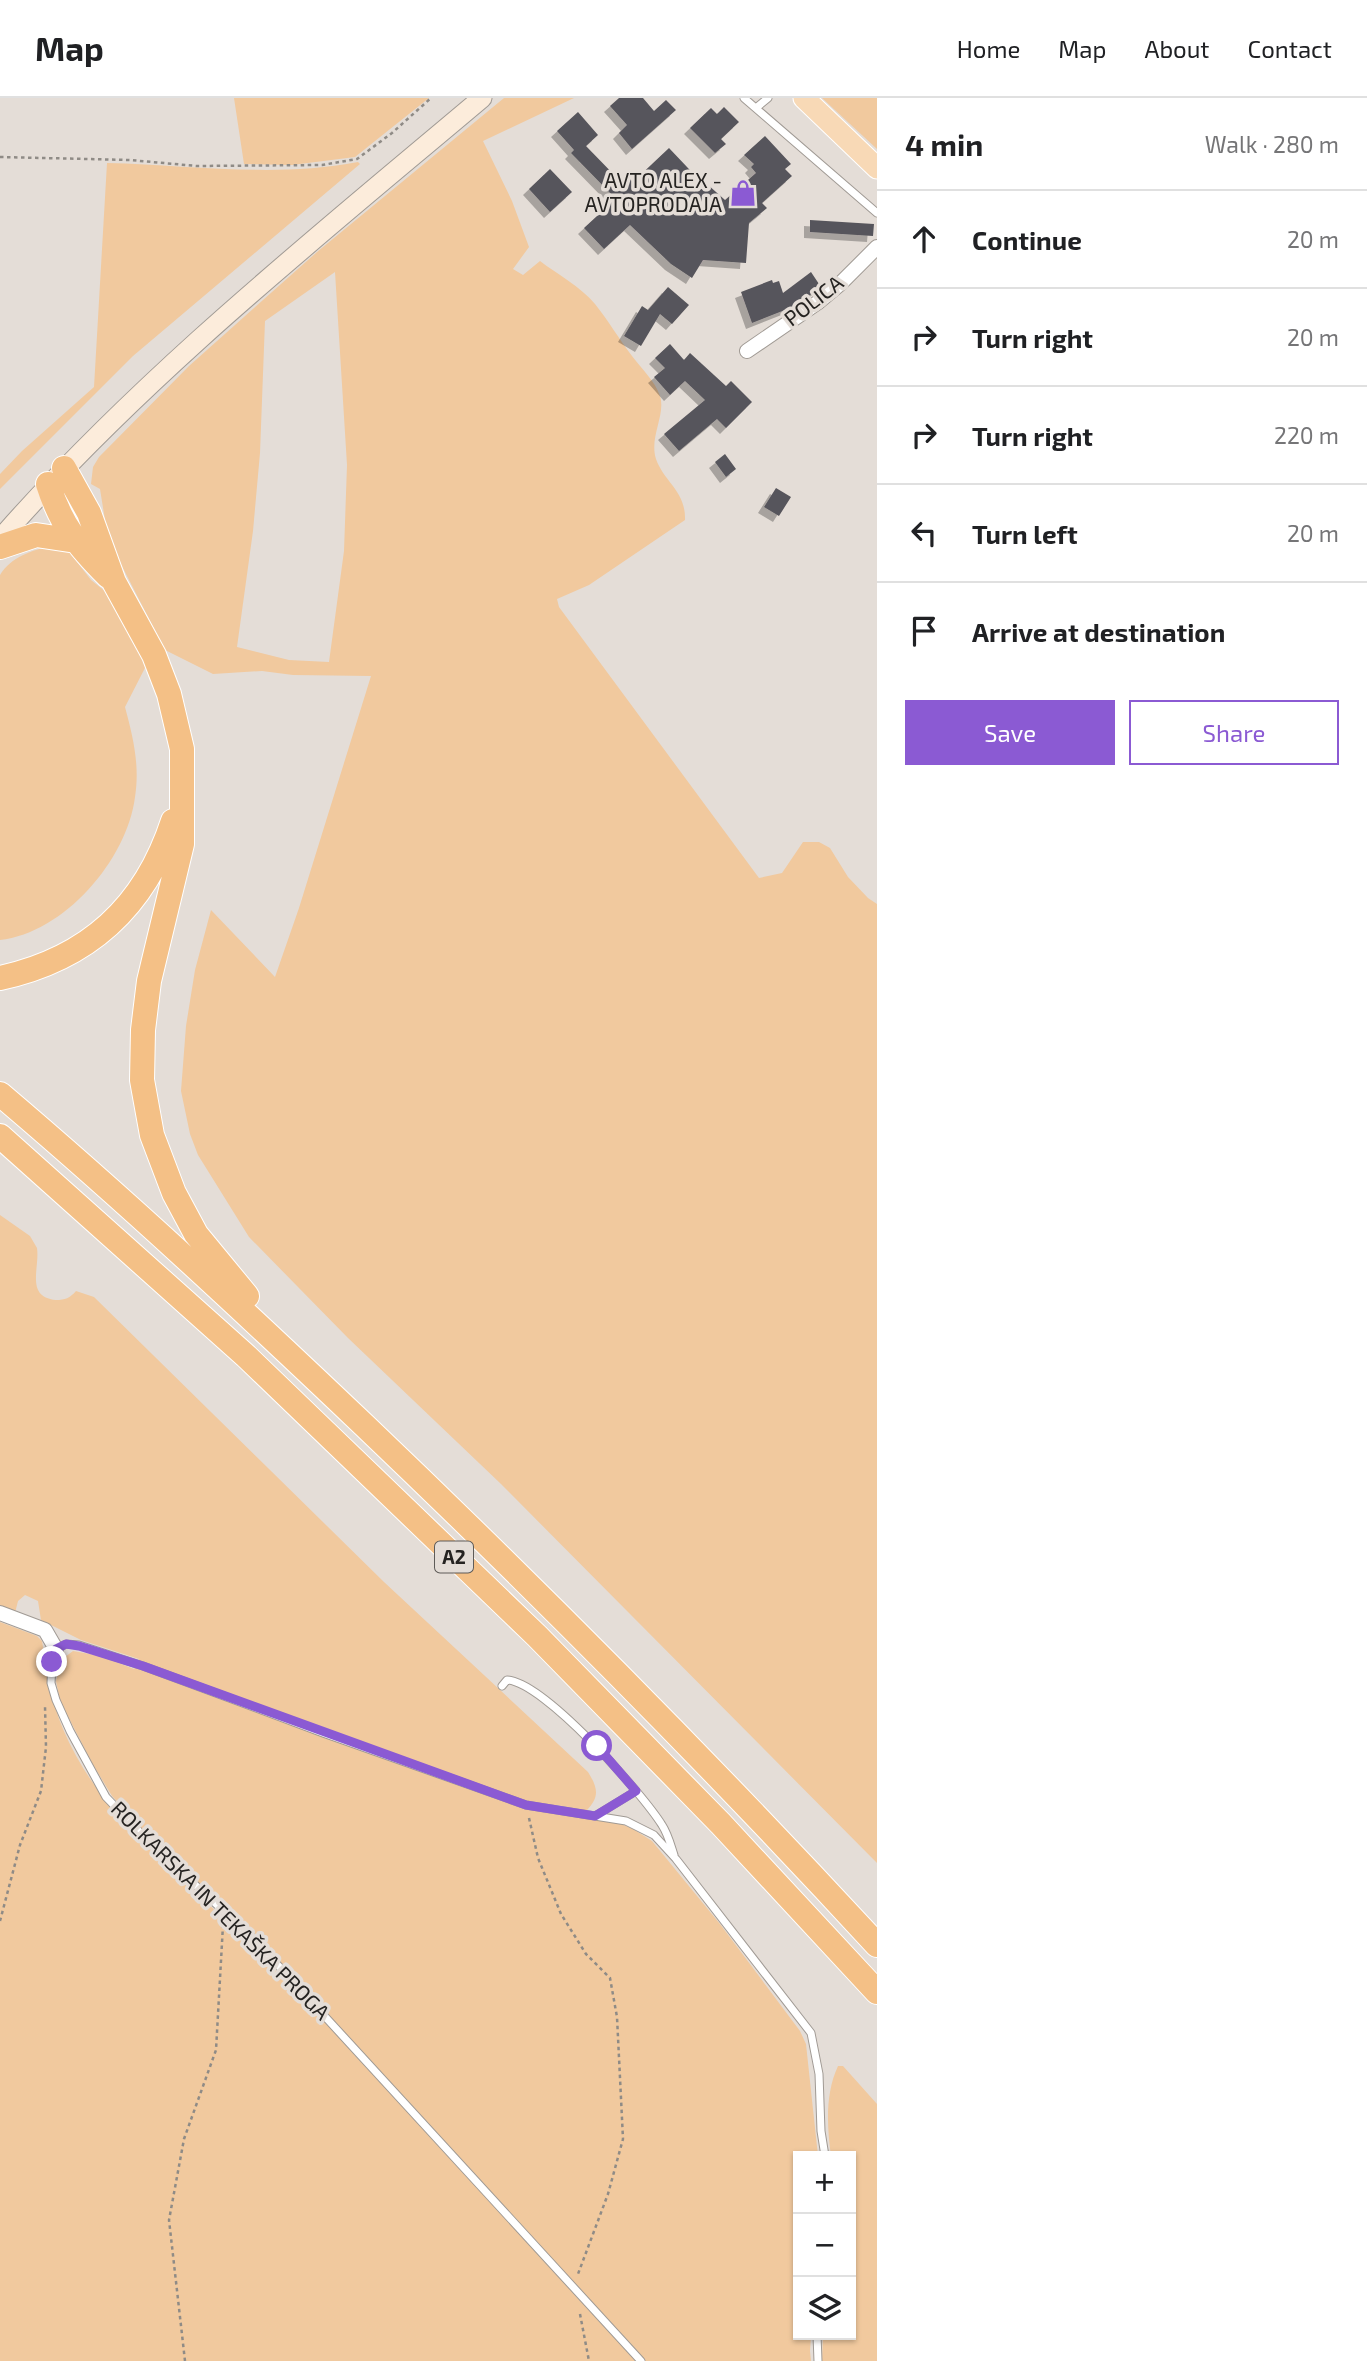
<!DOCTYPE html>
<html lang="en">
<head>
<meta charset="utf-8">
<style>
  body { margin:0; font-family:"Exo 2",sans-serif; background:#f6f6f6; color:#202124 }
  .controls { position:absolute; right:21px; bottom:21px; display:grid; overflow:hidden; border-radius:0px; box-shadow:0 2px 5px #0004 }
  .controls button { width:63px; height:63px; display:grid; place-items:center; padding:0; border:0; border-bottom:2px solid #e0e0e0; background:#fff; color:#202124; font:35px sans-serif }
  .stop { position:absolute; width:21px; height:21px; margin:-16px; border:5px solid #8b5ad3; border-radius:50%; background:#fff }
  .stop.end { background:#8b5ad3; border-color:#fff; box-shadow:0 2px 7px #0008 }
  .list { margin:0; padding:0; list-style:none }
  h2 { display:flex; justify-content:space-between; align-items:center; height:91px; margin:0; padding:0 28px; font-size:30px }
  h2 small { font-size:23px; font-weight:400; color:#757577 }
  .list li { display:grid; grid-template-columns:46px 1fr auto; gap:21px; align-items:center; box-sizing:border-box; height:98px; padding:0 28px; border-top:2px solid #e0e0e0 }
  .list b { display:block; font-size:26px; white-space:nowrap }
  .list em { font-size:23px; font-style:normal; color:#757577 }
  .actions { display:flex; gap:14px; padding:21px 28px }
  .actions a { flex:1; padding:16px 0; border:2px solid #8b5ad3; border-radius:0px; text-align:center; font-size:24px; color:#8b5ad3 }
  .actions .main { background:#8b5ad3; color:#fff }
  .icon { flex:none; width:38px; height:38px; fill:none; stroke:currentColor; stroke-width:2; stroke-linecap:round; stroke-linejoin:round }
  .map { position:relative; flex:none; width:877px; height:2263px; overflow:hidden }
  header { display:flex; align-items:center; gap:42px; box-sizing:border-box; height:98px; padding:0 35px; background:#fff; border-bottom:2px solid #e0e0e0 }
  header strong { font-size:33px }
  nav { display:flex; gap:38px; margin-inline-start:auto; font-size:24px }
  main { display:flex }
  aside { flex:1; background:#fff }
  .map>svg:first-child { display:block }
  .green { fill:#f1c99e; fill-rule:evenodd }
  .building { fill:#57555b; filter:url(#shadow) }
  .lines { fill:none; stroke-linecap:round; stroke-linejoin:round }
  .lane-casing { stroke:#a09a94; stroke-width:9 }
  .street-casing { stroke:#a09a94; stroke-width:16 }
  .secondary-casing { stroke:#a09a94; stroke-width:21 }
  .primary-casing { stroke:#fff; stroke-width:23 }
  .highway-casing { stroke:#fff; stroke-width:26 }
  .path { stroke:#8f8b86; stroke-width:2.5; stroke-dasharray:3.5 3.5; stroke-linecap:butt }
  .lane { stroke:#fff; stroke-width:7 }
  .street { stroke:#fff; stroke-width:14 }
  .secondary { stroke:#fcecdb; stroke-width:19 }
  .primary { stroke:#f8d9b6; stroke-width:21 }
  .highway { stroke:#f4c086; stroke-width:24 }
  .route { stroke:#8b5ad3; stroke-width:9 }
  .labels { text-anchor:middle; stroke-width:7; stroke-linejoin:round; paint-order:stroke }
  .shield { fill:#e4ddd7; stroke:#5e5b58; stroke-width:2 }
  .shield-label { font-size:19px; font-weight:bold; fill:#252321 }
  .poi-label { font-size:21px; fill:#252321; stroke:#e4ddd7; text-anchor:end }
  .street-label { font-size:21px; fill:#252321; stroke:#e4ddd7 }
</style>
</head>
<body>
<header>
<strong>Map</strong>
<nav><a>Home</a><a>Map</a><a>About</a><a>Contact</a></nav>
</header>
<main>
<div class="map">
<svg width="877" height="2263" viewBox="0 0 877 2263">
  <defs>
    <filter id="shadow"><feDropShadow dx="-6" dy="6" stdDeviation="0" flood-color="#0004"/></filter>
  </defs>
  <rect width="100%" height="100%" fill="#e4ddd7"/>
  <path class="green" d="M 234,0 L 429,0 L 355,59 L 292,67 L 244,66 Z
    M 504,0 L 574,0 L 483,43 L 512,103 L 529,149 L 513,171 L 523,177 L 540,163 C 557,176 581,189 595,206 C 608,222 619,241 632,258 C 641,270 655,283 660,298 C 666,317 649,339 656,361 C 664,384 686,393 685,422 L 589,487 L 557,501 L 559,509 L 759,780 L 782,775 L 803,744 L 819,744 L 830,750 L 848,779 L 868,800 L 877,806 L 877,1765 L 501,1386 L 348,1240 L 249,1139 L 198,1057 L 190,1036 L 181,993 L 186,928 L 195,872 L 211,812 L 275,879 L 299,810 L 371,578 L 293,577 L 262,573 L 213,576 L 165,552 L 108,441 L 100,391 L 91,386 L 93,369 L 99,359 L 189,268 L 317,154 ZM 335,174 L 347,367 L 344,453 L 329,564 L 289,562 L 237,549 L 253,433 L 260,355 L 265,223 Z
    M 822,0 L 877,0 L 877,51 Z
    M 358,64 L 360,66 L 133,258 L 0,391 L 0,376 L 22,353 L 94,289 L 107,65 C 191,67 275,80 358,64 Z
    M 52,448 L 67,451 L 91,482 L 106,494 L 147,566 L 125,609 C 133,639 140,667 135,699 C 127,762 64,835 0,842 L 0,477 C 11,459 32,452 52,448 Z
    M 0,1117 L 30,1138 L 37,1150 C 40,1170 25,1199 56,1202 C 65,1202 70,1200 76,1193 L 94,1199 L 384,1484 L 588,1674 C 598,1690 600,1699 586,1713 L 557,1707 L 553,1713 L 619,1725 L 633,1731 L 652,1743 L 720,1826 L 800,1933 L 806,1946 L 818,2058 L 798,2058 L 798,2237 L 811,2237 L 810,2253 L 811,2263 L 0,2263 L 0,1524 L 37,1538 L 42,1543 C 47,1572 51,1603 63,1631 C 96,1709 159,1759 219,1816 C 250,1845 280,1876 309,1907 L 316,1902 L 257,1839 L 144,1733 L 112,1698 L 92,1665 L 60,1603 L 56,1583 L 61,1562 L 73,1553 L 101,1558 L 134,1571 L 139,1561 L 81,1542 L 41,1522 L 38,1503 L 25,1497 L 18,1503 L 15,1515 L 0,1510 Z
    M 838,1968 L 843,1968 L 877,2006 L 877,2263 L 822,2263 L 823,2237 L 851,2237 L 851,2058 L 831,2058 C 827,2028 825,1996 838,1968 Z"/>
  <path class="building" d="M 619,0 L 643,0 L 654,13 L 666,2 L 676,12 L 632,51 L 619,35 L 627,27 L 610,8 Z
    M 724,9 L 739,24 L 721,41 L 726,46 L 715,55 L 690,30 L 711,10 L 717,16 Z
    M 578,14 L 598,37 L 586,48 L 622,85 L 628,79 L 633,84 L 669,50 L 705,88 L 707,86 L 725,102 L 756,75 L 751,69 L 754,66 L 744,57 L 765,38 L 791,66 L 785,71 L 792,78 L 762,105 L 767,110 L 749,125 L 746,165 L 703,162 L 692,180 L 671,166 L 630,127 L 604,151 L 584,130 L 609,107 L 605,103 L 611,96 L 571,55 L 574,52 L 557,33 Z
    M 550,71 L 572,94 L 550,114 L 529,91 Z
    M 810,122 L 874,126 L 873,138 L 810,134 Z
    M 811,174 L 821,189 L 795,208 L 752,225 L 741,194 L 772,182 L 773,185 L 779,183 L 783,195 Z
    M 668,189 L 689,207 L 672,226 L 660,216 L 641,248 L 624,238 L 642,208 L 648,212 Z
    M 670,246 L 684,262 L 690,255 L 726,288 L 731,283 L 752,304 L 726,330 L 717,321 L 679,353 L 664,336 L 705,302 L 685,283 L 670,297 L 654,279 L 665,270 L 655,260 Z
    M 725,356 L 736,371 L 726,379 L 715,364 Z
    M 776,390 L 791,399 L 779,418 L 764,409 Z"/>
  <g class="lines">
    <defs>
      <path id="lane" d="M 744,0 L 877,115
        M 756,10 L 768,0
        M 502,1588 L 507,1582 C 544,1584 642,1695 662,1727 C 668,1736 671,1748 674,1757
        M 595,1718 L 636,1693
        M 817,2237 L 818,2263
        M 641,2263 L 252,1839 L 155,1750 L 106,1699 L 70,1633 L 56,1602 L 51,1585 L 52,1564 L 56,1551 L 66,1546 L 79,1547 L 143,1568 L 323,1635 L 526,1707 L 626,1723 L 654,1737 L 676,1761 L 811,1935 L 819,1976 L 821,2033 L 825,2058"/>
      <path id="street" d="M 747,253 L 817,205 L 841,185 L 877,149
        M 0,1515 L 45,1532 L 56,1551"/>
      <path id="secondary" d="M 0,441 C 144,277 316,140 482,0"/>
      <path id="primary" d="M 804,0 L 877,70"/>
      <path id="highway" d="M 64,370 L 89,415 L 114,484 L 154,557 L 169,596 L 182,651 L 182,746 L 149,883 L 143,932 L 142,982 L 152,1037 L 174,1095 L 196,1136 L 247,1198
        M 48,386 C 61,427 78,448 108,478
        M 0,449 L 36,437 L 76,443
        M 0,880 C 88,861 145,809 173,723
        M 0,996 C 125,1102 245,1214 364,1327 C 540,1495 712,1668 877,1847
        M 0,1038 L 246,1258 L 537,1538 L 721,1726 L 877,1894"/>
    </defs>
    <use href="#lane" class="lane-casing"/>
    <use href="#street" class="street-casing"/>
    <use href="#secondary" class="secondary-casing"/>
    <use href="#primary" class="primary-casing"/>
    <use href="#highway" class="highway-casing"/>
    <path class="path" d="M 0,59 L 130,62 L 197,68 L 322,67 L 357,61 L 392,35 L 431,0
      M 529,1720 L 538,1760 L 561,1816 L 586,1856 L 610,1880 L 617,1919 L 623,2041 L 608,2096 L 578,2176
      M 0,1823 L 20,1747 L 41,1693 L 46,1649 L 45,1608
      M 580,2216 L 589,2263
      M 185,2263 L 169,2122 L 184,2041 L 216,1952 L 223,1827"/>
    <use href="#lane" class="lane"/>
    <use href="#street" class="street"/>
    <use href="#secondary" class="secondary"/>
    <use href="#primary" class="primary"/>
    <use href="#highway" class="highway"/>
  </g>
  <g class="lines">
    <path class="route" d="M 52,1564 L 56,1551 L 66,1546 L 79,1548 L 143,1568 L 526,1707 L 595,1718 L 636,1693 L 597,1648"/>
  </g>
  <defs>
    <symbol id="shop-bare" viewBox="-9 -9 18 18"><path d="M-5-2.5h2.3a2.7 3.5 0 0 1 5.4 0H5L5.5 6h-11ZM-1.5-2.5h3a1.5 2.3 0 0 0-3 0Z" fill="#8b5ad3" stroke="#e4ddd7" stroke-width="2.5" paint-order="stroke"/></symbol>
  </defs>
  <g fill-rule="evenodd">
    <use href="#shop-bare" x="724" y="76" width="38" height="38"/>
  </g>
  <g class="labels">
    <rect class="shield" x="435" y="1443.5" width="38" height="31" rx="5"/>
    <g class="shield-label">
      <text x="454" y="1466">A2</text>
    </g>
    <g class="poi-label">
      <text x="722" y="90">AVTO ALEX -<tspan x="722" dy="24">AVTOPRODAJA</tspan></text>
    </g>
    <g class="street-label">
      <text transform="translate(814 203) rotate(-38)" y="7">POLICA</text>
      <text transform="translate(220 1813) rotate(45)" y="7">ROLKARSKA IN TEKAŠKA PROGA</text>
    </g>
  </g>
</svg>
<div class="controls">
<button>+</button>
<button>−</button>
<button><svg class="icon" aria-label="layers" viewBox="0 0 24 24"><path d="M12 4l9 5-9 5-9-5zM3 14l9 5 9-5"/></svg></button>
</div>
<div class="stop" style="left:597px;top:1648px"></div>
<div class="stop end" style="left:52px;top:1564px"></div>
</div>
<aside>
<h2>4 min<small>Walk · 280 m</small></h2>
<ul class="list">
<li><svg class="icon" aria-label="ahead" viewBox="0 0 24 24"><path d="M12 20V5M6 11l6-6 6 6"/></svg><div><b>Continue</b></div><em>20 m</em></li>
<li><svg class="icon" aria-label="right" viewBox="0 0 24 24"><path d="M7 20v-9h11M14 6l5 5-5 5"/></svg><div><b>Turn right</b></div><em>20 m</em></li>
<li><svg class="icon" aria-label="right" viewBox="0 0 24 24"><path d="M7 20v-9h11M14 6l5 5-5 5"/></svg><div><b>Turn right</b></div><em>220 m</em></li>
<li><svg class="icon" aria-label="left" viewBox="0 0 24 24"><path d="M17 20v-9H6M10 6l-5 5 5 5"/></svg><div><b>Turn left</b></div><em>20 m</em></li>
<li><svg class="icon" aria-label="arrive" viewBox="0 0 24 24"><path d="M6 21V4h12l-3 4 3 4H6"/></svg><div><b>Arrive at destination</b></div></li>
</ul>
<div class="actions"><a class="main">Save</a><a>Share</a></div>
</aside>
</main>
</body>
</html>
